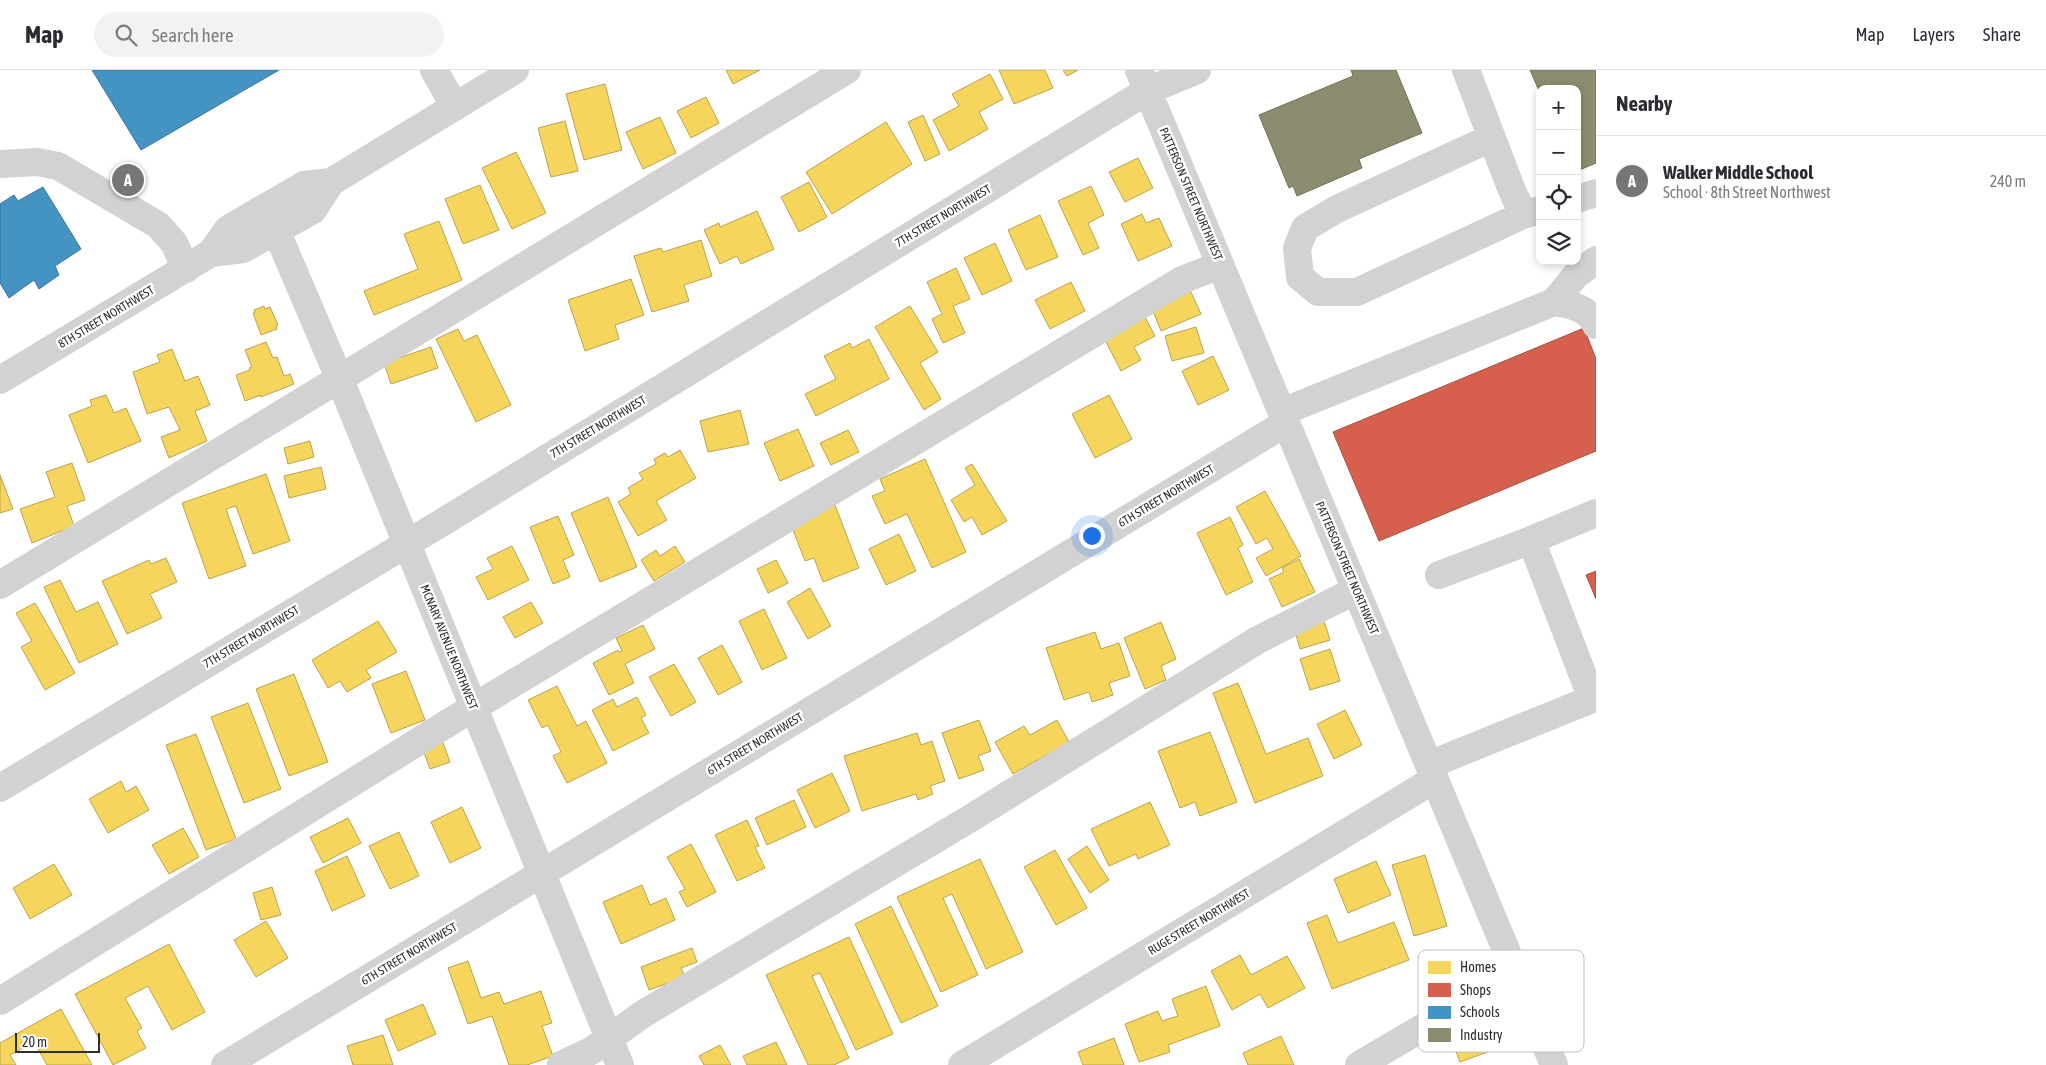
<!DOCTYPE html>
<html lang="en">
<head>
<meta charset="utf-8">
<style>
  body { margin:0; font-family:"Asap Condensed",sans-serif; background:#f2f2f3; color:#2b2b33 }
  .controls { position:absolute; right:15px; top:15px; display:grid; overflow:hidden; border-radius:10px; box-shadow:0 2px 8px #0003 }
  .controls button { width:45px; height:45px; display:grid; place-items:center; padding:0; border:0; border-bottom:1px solid #e1e1e2; background:#fff; color:#2b2b33; font:25px sans-serif }
  .scale { position:absolute; left:15px; bottom:12px; width:85px; box-sizing:border-box; padding-left:5px; border:2px solid #2d2d2d; border-top:0; font-size:14px; line-height:18px; white-space:nowrap; color:#2d2d2d; -webkit-text-stroke:4px #fff; paint-order:stroke }
  .you { position:absolute; left:1091px; top:465px; width:18px; height:18px; margin:-12px; border:4px solid #fff; border-radius:50%; background:#1a73e8; box-shadow:0 0 0 8px #1a73e833 }
  .badge { display:grid; place-items:center; width:32px; height:32px; border-radius:50%; background:#767676; color:#fff; font-size:16px; font-weight:700 }
  .pin { position:absolute; translate:-50% -50%; border:2px solid #fff; box-shadow:0 1px 5px #0006 }
  .list { margin:0; padding:0; list-style:none }
  h2 { display:flex; justify-content:space-between; align-items:center; height:65px; margin:0; padding:0 20px; font-size:21px }
  h2 small { font-size:16px; font-weight:400; color:#7c7c81 }
  .list li { display:grid; grid-template-columns:32px 1fr auto; gap:15px; align-items:center; box-sizing:border-box; height:90px; padding:0 20px; border-top:1px solid #e1e1e2 }
  .list b { display:block; font-size:19px; white-space:nowrap }
  .list p { margin:0; font-size:16px; white-space:nowrap; color:#7c7c81 }
  .list em { font-size:16px; font-style:normal; color:#7c7c81 }
  .icon { flex:none; width:28px; height:28px; fill:none; stroke:currentColor; stroke-width:2; stroke-linecap:round; stroke-linejoin:round }
  .map { position:relative; flex:none; width:1596px; height:995px; overflow:hidden }
  header { display:flex; align-items:center; gap:30px; box-sizing:border-box; height:70px; padding:0 25px; background:#fff; border-bottom:1px solid #e1e1e2 }
  header strong { font-size:24px }
  nav { display:flex; gap:28px; margin-inline-start:auto; font-size:18px }
  .search { width:350px; height:45px; background:#f2f2f3; display:flex; align-items:center; gap:12px; box-sizing:border-box; padding:0 18px; border-radius:28px; color:#7c7c81; font-size:19px }
  main { display:flex }
  aside { flex:1; background:#fff }
  .map>svg:first-child { display:block }
  .homes { fill:#f6d55c; stroke:#baa34e }
  .shops { fill:#d6604d; stroke:#a35143 }
  .schools { fill:#4393c3; stroke:#3c7496 }
  .industry { fill:#8c8c6e; stroke:#70705a }
  .lines { fill:none; stroke-linecap:round; stroke-linejoin:round }
  .minor { stroke:#d2d2d2; stroke-width:28 }
  .labels { text-anchor:middle; stroke-width:5; stroke-linejoin:round; paint-order:stroke }
  .street-label { font-size:12px; fill:#2d2d2d; stroke:#fff }
  .key { fill:#fff; stroke:#c0c0c0; stroke-width:1 }
  .key-label { font-size:14px; fill:#2d2d2d }
</style>
</head>
<body>
<header>
<strong>Map</strong>
<div class="search"><svg class="icon" aria-label="search" viewBox="0 0 24 24"><circle cx="10" cy="10" r="6"/><path d="M15 15l6 6"/></svg>Search here</div>
<nav><a>Map</a><a>Layers</a><a>Share</a></nav>
</header>
<main>
<div class="map">
<svg width="1596" height="995" viewBox="0 0 1596 995">
  <rect width="100%" height="100%" fill="#fff"/>
  <path class="homes" d="M 726,0 L 760,0 L 733,14 Z
    M 999,0 L 1045,0 L 1053,18 L 1014,34 Z
    M 1063,0 L 1078,0 L 1067,6 Z
    M 990,4 L 1003,29 L 979,42 L 988,59 L 949,81 L 933,50 L 959,36 L 952,24 Z
    M 605,14 L 622,80 L 584,90 L 566,24 Z
    M 706,27 L 719,53 L 691,68 L 677,41 Z
    M 923,45 L 940,84 L 925,91 L 908,52 Z
    M 660,47 L 676,83 L 643,99 L 626,62 Z
    M 565,51 L 578,101 L 551,107 L 538,58 Z
    M 886,52 L 912,94 L 832,144 L 806,102 Z
    M 516,82 L 546,143 L 512,159 L 482,98 Z
    M 1138,88 L 1153,118 L 1125,132 L 1109,102 Z
    M 809,112 L 827,147 L 799,162 L 781,127 Z
    M 480,115 L 499,160 L 463,174 L 445,129 Z
    M 1091,116 L 1104,145 L 1088,153 L 1099,178 L 1083,185 L 1058,131 Z
    M 757,141 L 774,179 L 741,194 L 737,186 L 720,194 L 704,160 L 719,153 L 720,157 Z
    M 1142,144 L 1146,153 L 1159,148 L 1172,176 L 1138,191 L 1121,154 Z
    M 1040,145 L 1058,187 L 1026,200 L 1008,160 Z
    M 439,151 L 462,210 L 374,245 L 364,221 L 418,199 L 404,164 Z
    M 701,170 L 712,206 L 684,215 L 689,231 L 652,242 L 634,186 L 661,178 L 663,182 Z
    M 995,173 L 1012,211 L 982,225 L 964,188 Z
    M 956,198 L 970,229 L 953,236 L 965,263 L 943,273 L 932,249 L 942,244 L 927,212 Z
    M 631,209 L 644,245 L 615,255 L 619,269 L 585,281 L 568,230 Z
    M 1071,212 L 1085,241 L 1050,259 L 1035,230 Z
    M 1190,220 L 1201,244 L 1161,261 L 1151,236 Z
    M 264,236 L 265,239 L 270,237 L 278,255 L 276,256 L 277,259 L 261,265 L 253,243 L 255,243 L 254,240 Z
    M 910,236 L 938,282 L 920,293 L 941,329 L 924,340 L 875,257 Z
    M 1144,245 L 1155,266 L 1134,277 L 1141,290 L 1121,301 L 1103,266 Z
    M 1196,257 L 1204,283 L 1172,291 L 1165,266 Z
    M 458,259 L 464,271 L 477,265 L 511,335 L 476,352 L 436,269 Z
    M 869,269 L 889,309 L 816,346 L 805,324 L 836,309 L 824,286 L 850,273 L 852,278 Z
    M 266,272 L 273,288 L 277,287 L 284,306 L 290,304 L 294,314 L 261,327 L 261,325 L 245,331 L 236,305 L 250,300 L 249,298 L 252,297 L 245,280 Z
    M 431,277 L 438,298 L 391,314 L 384,293 Z
    M 172,279 L 185,311 L 198,306 L 210,335 L 195,341 L 207,371 L 169,388 L 161,367 L 180,360 L 169,337 L 147,344 L 133,302 L 160,292 L 157,285 Z
    M 1213,286 L 1229,320 L 1198,335 L 1182,301 Z
    M 106,325 L 114,343 L 126,338 L 141,371 L 88,393 L 69,345 L 92,336 L 90,330 Z
    M 1109,325 L 1132,369 L 1095,388 L 1072,344 Z
    M 740,340 L 749,374 L 708,382 L 700,351 Z
    M 798,359 L 814,396 L 780,411 L 764,373 Z
    M 848,360 L 859,382 L 831,395 L 820,373 Z
    M 310,371 L 314,387 L 288,394 L 284,378 Z
    M 680,380 L 696,408 L 656,431 L 667,450 L 638,466 L 618,432 L 631,424 L 628,418 L 643,409 L 639,403 L 656,394 L 654,389 L 665,383 L 668,387 Z
    M 925,389 L 966,482 L 932,498 L 907,444 L 885,454 L 872,426 L 885,421 L 880,409 Z
    M 72,393 L 85,430 L 67,436 L 74,456 L 32,473 L 20,439 L 55,427 L 46,402 Z
    M 972,394 L 1007,451 L 982,465 L 972,447 L 964,452 L 951,430 L 975,415 L 965,398 Z
    M 321,397 L 326,419 L 289,428 L 284,406 Z
    M 266,404 L 290,471 L 253,484 L 236,436 L 226,439 L 246,496 L 209,509 L 182,433 Z
    M 0,405 L 13,439 L 0,443 Z
    M 1265,421 L 1301,486 L 1266,506 L 1256,488 L 1273,479 L 1267,468 L 1256,474 L 1236,437 Z
    M 608,427 L 637,497 L 600,512 L 571,443 Z
    M 835,435 L 859,498 L 823,512 L 814,488 L 805,491 L 790,452 Z
    M 558,446 L 574,485 L 563,490 L 570,507 L 553,514 L 530,457 Z
    M 1230,447 L 1243,475 L 1238,478 L 1253,512 L 1226,525 L 1197,463 Z
    M 899,464 L 916,501 L 886,515 L 869,479 Z
    M 512,476 L 529,510 L 488,530 L 476,507 L 493,499 L 487,488 Z
    M 675,476 L 685,492 L 654,511 L 641,490 L 656,480 L 660,486 Z
    M 166,488 L 177,512 L 150,524 L 162,548 L 127,564 L 102,511 L 149,490 L 151,494 Z
    M 1299,489 L 1315,522 L 1282,537 L 1269,509 L 1284,502 L 1282,498 Z
    M 776,490 L 788,513 L 768,523 L 757,499 Z
    M 60,510 L 76,542 L 98,532 L 118,574 L 79,593 L 44,517 Z
    M 810,518 L 831,556 L 808,569 L 787,532 Z
    M 531,532 L 543,553 L 515,568 L 503,547 Z
    M 35,533 L 75,603 L 45,620 L 21,577 L 32,571 L 16,543 Z
    M 764,539 L 787,588 L 762,600 L 739,551 Z
    M 1323,548 L 1330,570 L 1300,579 L 1294,557 Z
    M 378,551 L 397,582 L 366,600 L 371,608 L 347,622 L 340,611 L 328,618 L 312,590 Z
    M 1161,552 L 1176,589 L 1161,596 L 1166,610 L 1145,619 L 1124,568 Z
    M 643,555 L 655,579 L 625,594 L 634,613 L 609,625 L 593,593 L 618,580 L 619,582 L 622,581 L 616,568 Z
    M 1095,562 L 1101,579 L 1119,573 L 1130,606 L 1109,613 L 1113,625 L 1092,632 L 1089,622 L 1064,630 L 1046,578 Z
    M 722,575 L 742,612 L 718,625 L 698,588 Z
    M 1330,579 L 1340,611 L 1310,620 L 1300,589 Z
    M 674,594 L 696,632 L 671,646 L 649,607 Z
    M 406,601 L 425,650 L 391,663 L 372,614 Z
    M 294,604 L 328,692 L 289,706 L 256,619 Z
    M 1238,613 L 1266,684 L 1308,668 L 1323,706 L 1255,733 L 1213,623 Z
    M 557,616 L 577,656 L 586,651 L 607,693 L 567,713 L 553,686 L 561,682 L 548,655 L 542,658 L 528,630 Z
    M 637,627 L 646,645 L 641,648 L 649,663 L 613,681 L 592,640 L 613,629 L 617,637 Z
    M 248,633 L 281,719 L 244,733 L 211,647 Z
    M 1345,640 L 1362,675 L 1334,689 L 1317,654 Z
    M 979,650 L 991,681 L 978,686 L 984,700 L 959,709 L 942,663 Z
    M 1057,650 L 1069,672 L 1013,704 L 995,672 L 1024,656 L 1030,665 Z
    M 1210,662 L 1237,732 L 1200,746 L 1195,732 L 1180,738 L 1158,681 Z
    M 917,663 L 921,675 L 932,671 L 945,711 L 930,716 L 933,724 L 918,730 L 916,724 L 862,741 L 844,686 Z
    M 196,664 L 236,769 L 206,780 L 166,675 Z
    M 442,670 L 450,692 L 430,699 L 422,677 Z
    M 832,703 L 850,741 L 815,758 L 797,720 Z
    M 121,711 L 126,722 L 136,716 L 149,740 L 108,763 L 89,729 Z
    M 794,730 L 806,757 L 767,775 L 755,748 Z
    M 1150,732 L 1170,775 L 1138,789 L 1136,784 L 1109,796 L 1091,759 Z
    M 462,737 L 481,778 L 450,793 L 431,752 Z
    M 348,748 L 361,773 L 323,793 L 310,767 Z
    M 747,750 L 759,776 L 755,777 L 765,798 L 737,811 L 715,765 Z
    M 183,758 L 199,787 L 169,804 L 152,775 Z
    M 399,762 L 419,806 L 390,819 L 369,776 Z
    M 691,774 L 716,822 L 687,837 L 679,822 L 685,819 L 667,787 Z
    M 1087,776 L 1109,810 L 1090,823 L 1068,789 Z
    M 1055,780 L 1087,838 L 1056,855 L 1024,797 Z
    M 1425,785 L 1447,856 L 1414,866 L 1392,795 Z
    M 347,786 L 365,826 L 332,841 L 315,801 Z
    M 980,789 L 1023,882 L 986,899 L 952,824 L 943,828 L 978,905 L 941,922 L 897,827 Z
    M 1376,791 L 1391,825 L 1348,843 L 1334,809 Z
    M 54,794 L 72,825 L 30,849 L 13,818 Z
    M 642,815 L 650,835 L 666,828 L 675,850 L 621,874 L 603,832 Z
    M 272,817 L 281,845 L 261,850 L 253,823 Z
    M 891,836 L 938,936 L 901,953 L 855,854 Z
    M 1327,845 L 1338,873 L 1394,852 L 1409,890 L 1332,919 L 1307,853 Z
    M 266,851 L 288,888 L 256,907 L 234,870 Z
    M 849,867 L 893,964 L 856,980 L 820,903 L 812,906 L 849,988 L 834,995 L 808,995 L 766,905 Z
    M 169,874 L 205,942 L 172,960 L 148,916 L 125,928 L 142,958 L 137,961 L 146,978 L 113,995 L 75,924 Z
    M 692,878 L 697,892 L 681,898 L 685,907 L 649,920 L 641,897 Z
    M 1240,885 L 1251,905 L 1287,886 L 1305,918 L 1268,938 L 1260,924 L 1232,940 L 1211,901 Z
    M 468,891 L 481,928 L 499,922 L 504,934 L 541,921 L 552,953 L 542,956 L 553,986 L 527,995 L 509,995 L 492,946 L 468,954 L 448,898 Z
    M 1206,916 L 1220,956 L 1168,975 L 1170,982 L 1139,992 L 1125,954 L 1158,941 L 1162,951 L 1178,946 L 1172,929 Z
    M 423,934 L 436,964 L 398,981 L 385,950 Z
    M 61,939 L 92,995 L 47,995 L 34,972 L 10,985 L 16,995 L 0,995 L 0,973 Z
    M 1492,943 L 1504,976 L 1460,992 L 1447,958 Z
    M 383,965 L 393,995 L 353,995 L 347,976 Z
    M 1281,966 L 1294,995 L 1248,995 L 1243,983 Z
    M 1114,968 L 1124,995 L 1083,995 L 1078,982 Z
    M 776,972 L 787,995 L 747,995 L 743,986 Z
    M 720,975 L 731,995 L 704,995 L 699,986 Z"/>
  <path class="shops" d="M 1584,258 L 1596,289 L 1596,381 L 1379,471 L 1333,362 Z
    M 1596,501 L 1596,529 L 1586,505 Z"/>
  <path class="schools" d="M 92,0 L 279,0 L 141,80 Z
    M 43,117 L 81,179 L 55,196 L 59,205 L 39,219 L 34,210 L 9,228 L 0,213 L 0,134 L 14,125 L 18,131 Z"/>
  <path class="industry" d="M 1351,0 L 1396,0 L 1422,63 L 1359,89 L 1362,98 L 1297,126 L 1293,116 L 1289,118 L 1259,45 L 1353,6 Z
    M 1530,0 L 1596,0 L 1596,93 L 1577,101 L 1577,19 L 1540,19 L 1540,23 Z"/>
  <g class="lines">
    <path class="minor" d="M 434,0 L 455,37
      M 1139,0 L 1554,995
      M 1466,0 L 1511,118 L 1523,145 L 1540,140
      M 1491,68 L 1337,139 L 1305,158 L 1297,178 L 1300,207 L 1318,222 L 1357,222 L 1523,145
      M 0,94 L 37,92 L 58,96 L 158,155 L 174,173 L 186,199
      M 1577,129 L 1596,123
      M 276,160 L 340,310 L 620,995
      M 211,183 L 243,179 L 313,140 L 331,112
      M 1554,232 L 1576,205 L 1596,190
      M 0,310 L 211,183 L 228,159 L 304,115 L 331,112 L 515,0
      M 1282,342 L 1554,232 C 1570,234 1590,239 1596,255
      M 1439,505 L 1531,470
      M 0,515 L 847,0
      M 1429,695 L 1592,629 L 1531,470 L 1596,443
      M 0,718 L 438,455 L 1147,21 L 1197,0
      M 0,931 L 474,637 L 1182,210 L 1220,195
      M 225,995 L 1286,353
      M 561,995 L 591,981 L 643,944 L 971,748 L 1256,571 L 1356,520
      M 962,995 L 1435,709
      M 1359,995 L 1516,903"/>
  </g>
  <g class="labels">
    <g class="street-label">
      <text transform="translate(1191 124) rotate(67)" y="4">PATTERSON STREET NORTHWEST</text>
      <text transform="translate(943 146) rotate(-31)" y="4">7TH STREET NORTHWEST</text>
      <text transform="translate(106 247) rotate(-31)" y="4">8TH STREET NORTHWEST</text>
      <text transform="translate(598 357) rotate(-31)" y="4">7TH STREET NORTHWEST</text>
      <text transform="translate(1166 426) rotate(-31)" y="4">6TH STREET NORTHWEST</text>
      <text transform="translate(1347 498) rotate(67)" y="4">PATTERSON STREET NORTHWEST</text>
      <text transform="translate(251 567) rotate(-31)" y="4">7TH STREET NORTHWEST</text>
      <text transform="translate(449 577) rotate(68)" y="4">MCNARY AVENUE NORTHWEST</text>
      <text transform="translate(755 674) rotate(-31)" y="4">6TH STREET NORTHWEST</text>
      <text transform="translate(1199 852) rotate(-31)" y="4">RUGE STREET NORTHWEST</text>
      <text transform="translate(409 884) rotate(-31)" y="4">6TH STREET NORTHWEST</text>
    </g>
  </g>
  <rect x="1418" y="880" width="166" height="102" rx="8" class="key"/>
  <rect x="1428" y="891" width="23" height="13" fill="#f6d55c"/>
  <rect x="1428" y="913" width="23" height="14" fill="#d6604d"/>
  <rect x="1428" y="936" width="23" height="13" fill="#4393c3"/>
  <rect x="1428" y="958" width="23" height="14" fill="#8c8c6e"/>
  <g class="key-label">
    <text x="1460" y="902">Homes</text>
    <text x="1460" y="925">Shops</text>
    <text x="1460" y="947">Schools</text>
    <text x="1460" y="970">Industry</text>
  </g>
</svg>
<div class="controls">
<button>+</button>
<button>−</button>
<button><svg class="icon" aria-label="locate" viewBox="0 0 24 24"><circle cx="12" cy="12" r="6"/><path d="M12 2v4M12 18v4M2 12h4M18 12h4"/></svg></button>
<button><svg class="icon" aria-label="layers" viewBox="0 0 24 24"><path d="M12 4l9 5-9 5-9-5zM3 14l9 5 9-5"/></svg></button>
</div>
<div class="scale">20 m</div>
<div class="you"></div>
<div class="pin badge" style="left:128px;top:110px">A</div>
</div>
<aside>
<h2>Nearby<small></small></h2>
<ul class="list">
<li><span class="badge">A</span><div><b>Walker Middle School</b><p>School · 8th Street Northwest</p></div><em>240 m</em></li>
</ul>
</aside>
</main>
</body>
</html>
